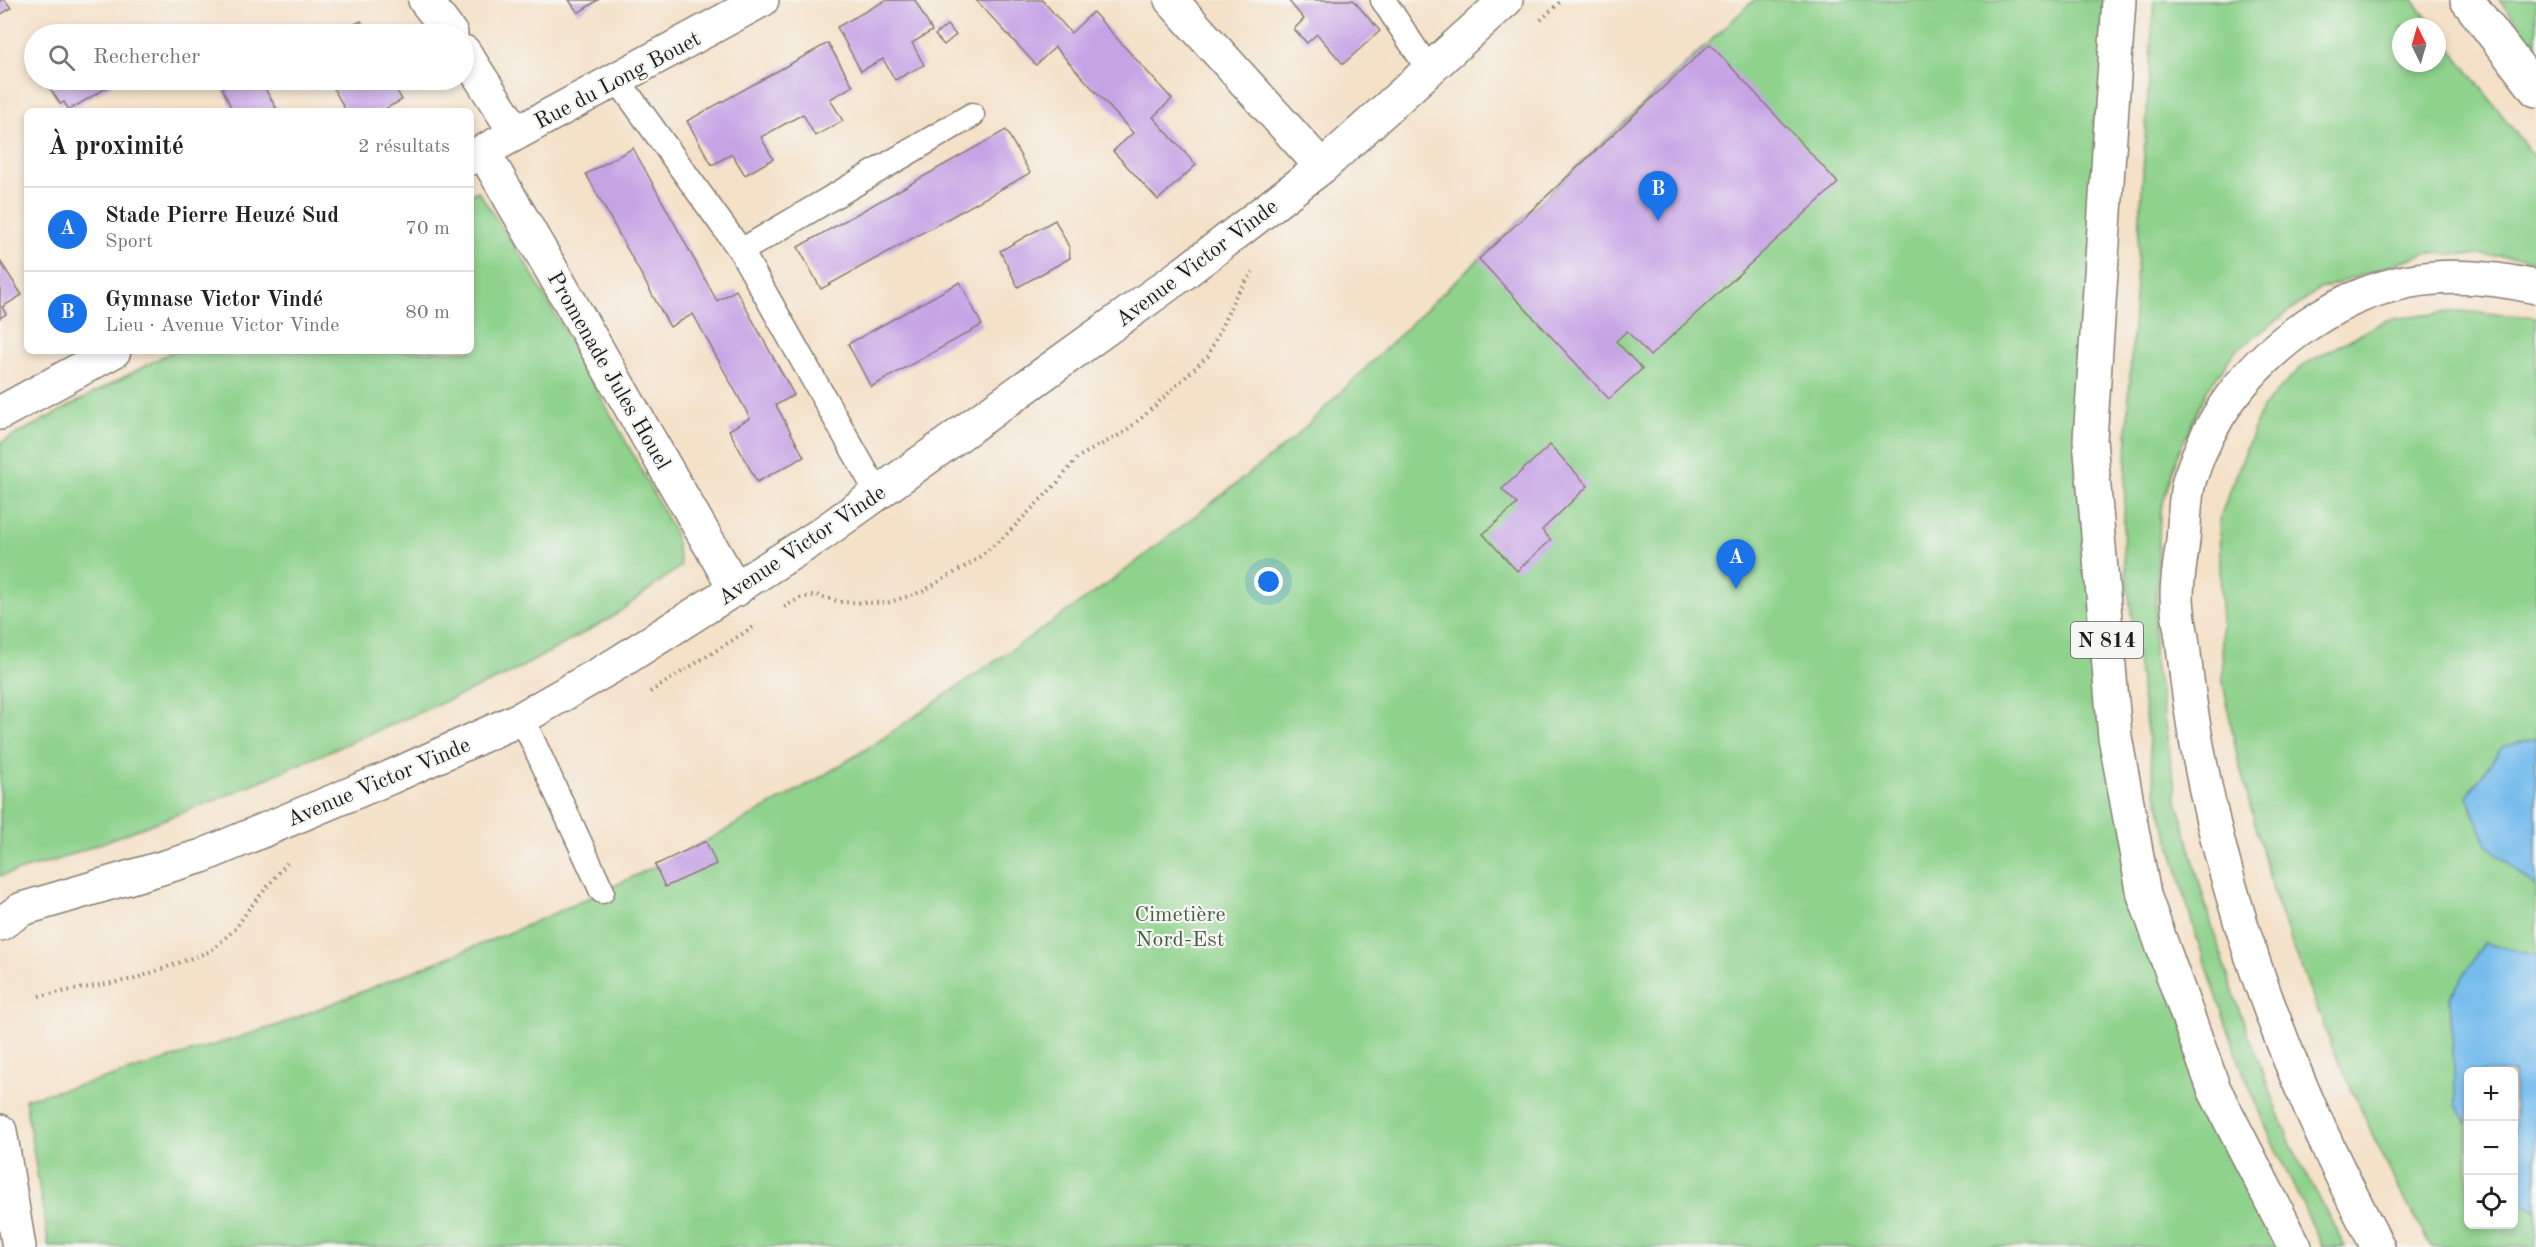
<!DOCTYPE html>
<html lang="fr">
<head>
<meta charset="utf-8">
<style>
  body { margin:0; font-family:"Old Standard TT",serif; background:#f6f6f6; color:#222 }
  .controls { position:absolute; right:18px; bottom:18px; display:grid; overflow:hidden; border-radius:9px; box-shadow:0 3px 9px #0003 }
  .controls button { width:54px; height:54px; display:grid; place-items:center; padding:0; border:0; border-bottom:2px solid #e0e0e0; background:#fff; color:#222; font:30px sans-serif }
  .compass { position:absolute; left:2392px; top:18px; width:54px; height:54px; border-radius:50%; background:#fff; box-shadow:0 3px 9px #0003; rotate:355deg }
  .you { position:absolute; left:1269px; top:582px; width:21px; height:21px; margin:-15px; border:4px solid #fff; border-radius:50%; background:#1a73e8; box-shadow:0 0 0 9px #1a73e833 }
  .badge { display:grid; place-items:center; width:39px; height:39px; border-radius:50%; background:#1a73e8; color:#fff; font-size:20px; font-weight:700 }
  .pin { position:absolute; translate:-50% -50px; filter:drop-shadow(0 2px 3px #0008) }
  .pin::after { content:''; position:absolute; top:32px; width:21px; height:18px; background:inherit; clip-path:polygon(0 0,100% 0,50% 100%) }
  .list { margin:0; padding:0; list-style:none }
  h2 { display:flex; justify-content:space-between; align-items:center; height:78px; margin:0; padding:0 24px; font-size:26px }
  h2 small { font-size:20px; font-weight:400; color:#767676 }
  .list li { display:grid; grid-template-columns:39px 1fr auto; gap:18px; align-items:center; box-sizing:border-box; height:84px; padding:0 24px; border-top:2px solid #e0e0e0 }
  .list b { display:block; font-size:22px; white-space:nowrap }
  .list p { margin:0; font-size:20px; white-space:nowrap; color:#767676 }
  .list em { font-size:20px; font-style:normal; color:#767676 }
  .icon { flex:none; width:33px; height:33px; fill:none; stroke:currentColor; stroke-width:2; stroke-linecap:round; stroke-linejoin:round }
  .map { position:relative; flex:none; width:2536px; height:1247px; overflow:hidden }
  .search { position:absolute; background:#fff; box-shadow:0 3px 9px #0003; left:24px; top:24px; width:450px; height:66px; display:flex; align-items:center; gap:15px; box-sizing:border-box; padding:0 21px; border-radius:33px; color:#767676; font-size:22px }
  .panel { position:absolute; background:#fff; box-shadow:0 3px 9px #0003; left:24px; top:108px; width:450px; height:246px; border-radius:9px }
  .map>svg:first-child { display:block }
  .green { fill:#8ed28c; stroke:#557754; stroke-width:1.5; fill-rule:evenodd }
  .water { fill:#75bced; stroke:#486c84; stroke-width:1.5 }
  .building { fill:#c6a3e5 }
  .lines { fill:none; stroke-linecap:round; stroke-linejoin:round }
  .lane-casing { stroke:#887e72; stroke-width:27 }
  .street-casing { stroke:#887e72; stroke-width:36 }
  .secondary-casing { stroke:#887e72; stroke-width:36 }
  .highway-casing { stroke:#887e72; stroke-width:36 }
  .path { stroke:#887e72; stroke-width:4; stroke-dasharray:1.5 4.5; stroke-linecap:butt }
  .lane { stroke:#fff; stroke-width:24 }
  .street { stroke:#fff; stroke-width:33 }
  .secondary { stroke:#fff; stroke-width:33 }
  .highway { stroke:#fff; stroke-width:33 }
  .labels { text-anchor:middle; stroke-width:4.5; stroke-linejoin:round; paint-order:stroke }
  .shield { fill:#f6f6f2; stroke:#5d5d5c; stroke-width:1.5 }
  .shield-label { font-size:21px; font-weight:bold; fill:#1c1c1c }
  .street-label { font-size:22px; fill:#1c1c1c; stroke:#f6f6f2 }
  .park-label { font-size:22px; fill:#445c43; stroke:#f6f6f2 }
</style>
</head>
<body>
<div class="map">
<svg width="2536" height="1247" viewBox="0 0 2536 1247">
  <rect width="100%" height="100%" fill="#f6f6f2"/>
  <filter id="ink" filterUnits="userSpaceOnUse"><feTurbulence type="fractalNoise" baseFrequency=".0167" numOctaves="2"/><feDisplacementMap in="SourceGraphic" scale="12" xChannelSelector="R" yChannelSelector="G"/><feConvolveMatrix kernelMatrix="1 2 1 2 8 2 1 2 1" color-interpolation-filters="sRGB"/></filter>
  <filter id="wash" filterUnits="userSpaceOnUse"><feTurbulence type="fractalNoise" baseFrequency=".008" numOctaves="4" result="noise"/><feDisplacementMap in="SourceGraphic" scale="24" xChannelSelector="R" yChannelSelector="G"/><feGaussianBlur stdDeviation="1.35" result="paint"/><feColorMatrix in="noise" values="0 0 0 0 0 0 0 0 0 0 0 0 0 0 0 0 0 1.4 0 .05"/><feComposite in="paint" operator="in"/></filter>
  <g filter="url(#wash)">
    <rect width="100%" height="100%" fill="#f4e1c8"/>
    <path class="green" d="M 1754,0 L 2119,0 L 2090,440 L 2144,895 L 2295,1247 L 49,1247 L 25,1099 L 111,1077 L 278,1025 L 514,931 L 602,892 L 706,841 L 821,777 L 873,745 L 1113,580 L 1292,440 L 1429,306 Z
      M 2154,0 L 2413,0 L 2434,27 L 2401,27 L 2401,63 L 2437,63 L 2437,31 L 2536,159 L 2536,261 L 2520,257 L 2427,253 L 2318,290 L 2234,352 L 2207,391 L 2177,456 L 2160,513 L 2154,655 L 2177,800 L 2207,910 L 2238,1007 L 2291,1145 L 2345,1247 L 2323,1247 L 2275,1148 L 2239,1061 L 2195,933 L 2156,793 L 2138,668 L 2123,549 L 2128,407 Z
      M 2499,0 L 2536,0 L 2536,48 Z
      M 478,191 L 527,265 L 629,447 L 674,532 L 681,566 L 611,618 L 509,674 L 223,797 L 54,861 L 0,876 L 0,443 L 173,351 L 471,351 L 471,194 Z
      M 2458,311 L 2536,317 L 2536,1247 L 2431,1247 L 2394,1180 L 2332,1047 L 2277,905 L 2238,761 L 2223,682 L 2219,520 L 2262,408 L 2303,365 L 2386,320 ZM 2468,1072 L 2514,1072 L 2514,1224 L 2468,1224 Z"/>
    <path class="water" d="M 2536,738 L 2536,887 L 2487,845 L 2467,796 L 2502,747 Z
      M 2484,943 L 2536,955 L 2536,1210 L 2521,1203 L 2514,1191 L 2514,1072 L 2468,1072 L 2468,1124 L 2456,1105 L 2450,997 Z"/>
    <g id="blocks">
      <path class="building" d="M 0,0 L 5,0 L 11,8 L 0,15 Z
        M 569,0 L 598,0 L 578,13 Z
        M 886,0 L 915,0 L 932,31 L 912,43 L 924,65 L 895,80 L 883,59 L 861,71 L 837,27 Z
        M 976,0 L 1042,0 L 1071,33 L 1093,12 L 1172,99 L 1153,117 L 1196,165 L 1158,200 L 1113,151 L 1133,133 L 1055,47 L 1036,65 Z
        M 1288,0 L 1353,0 L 1380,31 L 1343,64 L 1317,34 L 1307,43 L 1294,29 L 1304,19 Z
        M 361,21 L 368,34 L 334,34 Z
        M 947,25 L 956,35 L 944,45 L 935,35 Z
        M 828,43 L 853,86 L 830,99 L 843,121 L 815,136 L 803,114 L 761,137 L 773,159 L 745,175 L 732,154 L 712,165 L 687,121 Z
        M 1710,44 L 1838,183 L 1650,356 L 1627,331 L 1616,341 L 1642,369 L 1609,399 L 1479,259 Z
        M 45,80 L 120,80 L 69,110 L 64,102 L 60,104 Z
        M 239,80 L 260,80 L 278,111 L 233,111 L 222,88 Z
        M 329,80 L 391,80 L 402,100 L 381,111 L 346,111 Z
        M 1006,130 L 1030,173 L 821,289 L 798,247 Z
        M 633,148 L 717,301 L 736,290 L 794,395 L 776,405 L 804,457 L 757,482 L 729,430 L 750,418 L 693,314 L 670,327 L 586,174 Z
        M 1055,220 L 1069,247 L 1070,258 L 1018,287 L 1000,251 Z
        M 0,261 L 22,295 L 2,307 L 6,314 L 0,318 Z
        M 960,282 L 982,325 L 871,387 L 848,344 Z
        M 1550,445 L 1588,486 L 1542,530 L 1551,540 L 1517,571 L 1483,534 L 1517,504 L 1502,489 Z
        M 706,841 L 716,864 L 665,887 L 655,865 Z"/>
    </g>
  </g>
  <g filter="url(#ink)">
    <use href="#blocks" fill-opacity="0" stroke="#887e72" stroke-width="1.5"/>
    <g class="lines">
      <defs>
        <path id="lane" d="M 1383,0 L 1429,70
          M 617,79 L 741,251 L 877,492
          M 741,251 L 972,115
          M 522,718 L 602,891"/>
        <path id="street" d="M 425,0 L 451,34
          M 1171,0 L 1322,167
          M 464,52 L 516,133
          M 483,151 L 736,590
          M 471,158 L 762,0
          M 0,413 L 114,351
          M 0,924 L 22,909 L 202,856 L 391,777 L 522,718 L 618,663 L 820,535 L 1184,273 L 1322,167 L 1506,0"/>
        <path id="secondary" d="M 0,1131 L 19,1247"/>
        <path id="highway" d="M 2119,0 L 2090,440 L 2115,737 L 2144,895 L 2214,1089 L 2295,1247
          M 2467,0 L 2536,90
          M 2378,1247 C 2295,1092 2232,929 2199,756 C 2192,720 2187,683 2183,645 C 2181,629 2177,612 2177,596 C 2177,577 2181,558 2183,540 C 2185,520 2184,496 2190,478 C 2210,417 2244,372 2294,334 C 2370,277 2444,266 2536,287"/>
      </defs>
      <use href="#lane" class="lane-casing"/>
      <use href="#street" class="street-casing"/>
      <use href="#secondary" class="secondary-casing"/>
      <use href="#highway" class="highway-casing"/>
      <path class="path" d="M 1541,20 L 1562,0
        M 784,607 L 800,598 L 817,595 L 840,602 L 887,603 L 921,592 L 973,562 L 1005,536 L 1058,482 L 1078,457 L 1123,433 L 1145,415 L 1208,356 L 1235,297 L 1253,272
        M 650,692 L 755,626
        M 39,996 L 134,979 L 211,951 L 236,928 L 248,910 L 287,863"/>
      <use href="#lane" class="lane"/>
      <use href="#street" class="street"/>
      <use href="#secondary" class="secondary"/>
      <use href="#highway" class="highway"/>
    </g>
  </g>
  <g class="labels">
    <rect class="shield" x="2071" y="622" width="72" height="36" rx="4.5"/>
    <g class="shield-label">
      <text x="2107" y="647">N 814</text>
    </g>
    <g class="street-label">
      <text transform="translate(617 79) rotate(-28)" y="8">Rue du Long Bouet</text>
      <text transform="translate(1196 262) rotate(-37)" y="8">Avenue Victor Vinde</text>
      <text transform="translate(610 370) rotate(60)" y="8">Promenade Jules Houel</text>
      <text transform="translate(801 544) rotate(-34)" y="8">Avenue Victor Vinde</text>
      <text transform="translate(378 781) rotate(-23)" y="8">Avenue Victor Vinde</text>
    </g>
    <g class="park-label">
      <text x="1180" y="921">Cimetière<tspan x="1180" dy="25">Nord-Est</tspan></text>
    </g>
  </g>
</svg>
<div class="controls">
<button>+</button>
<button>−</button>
<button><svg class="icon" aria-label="locate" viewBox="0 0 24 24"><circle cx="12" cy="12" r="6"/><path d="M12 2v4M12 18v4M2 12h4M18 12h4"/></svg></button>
</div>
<svg class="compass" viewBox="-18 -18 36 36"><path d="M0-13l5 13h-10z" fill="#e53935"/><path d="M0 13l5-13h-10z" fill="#767676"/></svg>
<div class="you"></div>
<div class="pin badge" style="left:1736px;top:589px">A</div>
<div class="pin badge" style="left:1658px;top:221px">B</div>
<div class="search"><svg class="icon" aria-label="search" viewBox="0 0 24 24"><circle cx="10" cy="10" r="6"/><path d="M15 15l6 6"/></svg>Rechercher</div>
<section class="panel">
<h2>À proximité<small>2 résultats</small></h2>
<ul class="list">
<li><span class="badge">A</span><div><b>Stade Pierre Heuzé Sud</b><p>Sport</p></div><em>70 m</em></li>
<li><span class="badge">B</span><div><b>Gymnase Victor Vindé</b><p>Lieu · Avenue Victor Vinde</p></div><em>80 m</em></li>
</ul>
</section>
</div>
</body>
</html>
